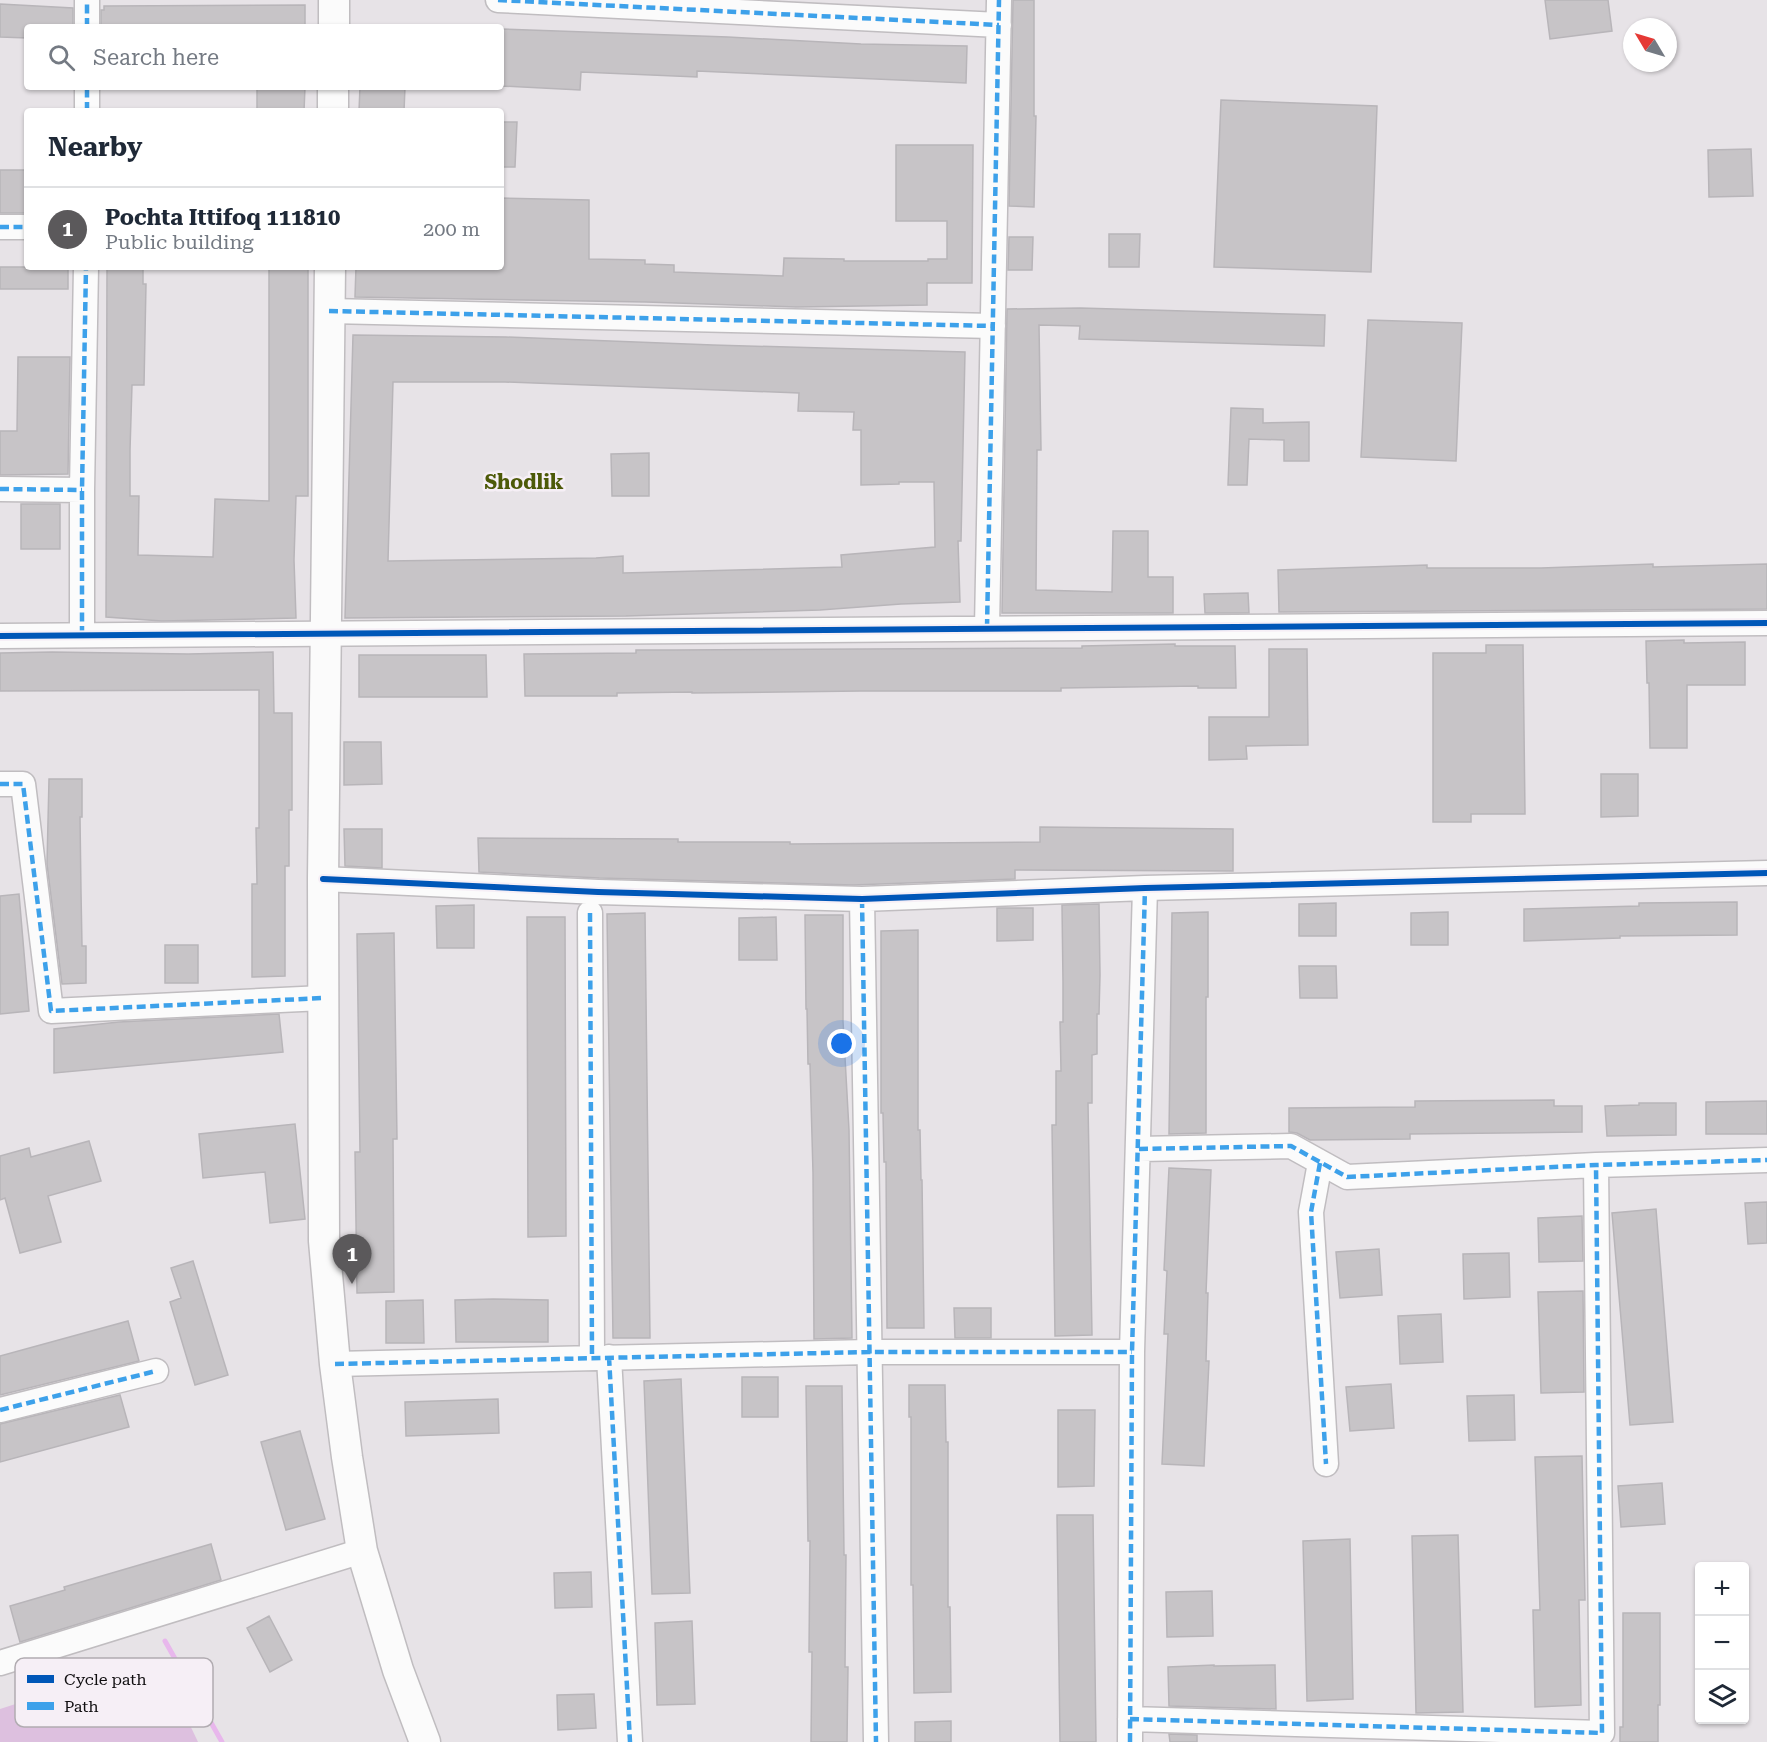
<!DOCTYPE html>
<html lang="en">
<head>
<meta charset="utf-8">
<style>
  body { margin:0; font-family:"Roboto Serif",serif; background:#f2f2f3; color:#1f2937 }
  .controls { position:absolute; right:18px; bottom:18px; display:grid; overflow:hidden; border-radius:6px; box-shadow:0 2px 4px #0004 }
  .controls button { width:54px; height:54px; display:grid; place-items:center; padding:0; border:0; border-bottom:2px solid #e0e1e3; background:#fff; color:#1f2937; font:30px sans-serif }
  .compass { position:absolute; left:1623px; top:18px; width:54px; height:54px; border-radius:50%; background:#fff; box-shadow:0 2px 4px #0004; rotate:308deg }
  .you { position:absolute; left:842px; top:1044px; width:21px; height:21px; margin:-15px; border:4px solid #fff; border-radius:50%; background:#1a73e8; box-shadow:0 0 0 9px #1a73e833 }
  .badge { display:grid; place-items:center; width:39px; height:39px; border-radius:50%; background:#5b595b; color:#fff; font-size:20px; font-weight:700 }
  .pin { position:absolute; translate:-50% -50px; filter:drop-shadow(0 2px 3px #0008) }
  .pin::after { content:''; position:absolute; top:32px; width:21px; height:18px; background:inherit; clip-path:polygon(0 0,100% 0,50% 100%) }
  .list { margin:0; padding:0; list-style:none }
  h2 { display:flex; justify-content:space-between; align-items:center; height:78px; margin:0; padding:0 24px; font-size:26px }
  h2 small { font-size:20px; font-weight:400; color:#747a83 }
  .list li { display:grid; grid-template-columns:39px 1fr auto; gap:18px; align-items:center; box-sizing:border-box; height:84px; padding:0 24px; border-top:2px solid #e0e1e3 }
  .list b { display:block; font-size:22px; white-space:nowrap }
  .list p { margin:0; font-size:20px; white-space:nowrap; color:#747a83 }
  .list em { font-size:20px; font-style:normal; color:#747a83 }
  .icon { flex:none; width:33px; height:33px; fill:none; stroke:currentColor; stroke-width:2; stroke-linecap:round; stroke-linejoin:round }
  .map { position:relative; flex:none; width:1767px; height:1742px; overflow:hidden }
  .search { position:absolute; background:#fff; box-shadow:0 2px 4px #0004; left:24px; top:24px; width:480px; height:66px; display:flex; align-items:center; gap:15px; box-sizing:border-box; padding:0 21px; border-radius:6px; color:#747a83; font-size:22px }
  .panel { position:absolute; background:#fff; box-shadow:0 2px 4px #0004; left:24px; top:108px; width:480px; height:162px; border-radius:6px }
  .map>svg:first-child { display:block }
  .green { fill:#ddc0df }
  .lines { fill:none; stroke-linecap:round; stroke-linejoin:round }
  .stream { stroke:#e8b7ec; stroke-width:5 }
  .building { fill:#c7c4c7; stroke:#b8b5b9; stroke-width:1.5; fill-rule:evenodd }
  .minor-casing { stroke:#c0bdc0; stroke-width:27 }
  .major-casing { stroke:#c0bdc0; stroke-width:33 }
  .minor { stroke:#fbfbfb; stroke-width:24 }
  .major { stroke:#fbfbfb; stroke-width:30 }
  .quiet { stroke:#3da1ea; stroke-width:4.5; stroke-dasharray:9 4.5; stroke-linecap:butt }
  .cycleway-casing { stroke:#f6eff6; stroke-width:10 }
  .cycleway { stroke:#0057b8; stroke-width:6 }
  .labels { text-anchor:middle; stroke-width:5; stroke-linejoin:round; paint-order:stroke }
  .quarter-label { font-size:20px; font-weight:bold; fill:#4d5a08; stroke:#f6eff6 }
  .key { fill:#f6eff6; stroke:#b1acb1; stroke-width:1.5 }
  .key-label { font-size:16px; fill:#100e10 }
</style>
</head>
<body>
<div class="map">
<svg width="1767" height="1742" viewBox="0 0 1767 1742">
  <rect width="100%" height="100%" fill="#e7e3e7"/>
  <path class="green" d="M 158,1658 L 198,1742 L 0,1742 L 0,1709 Z"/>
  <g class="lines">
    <path class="stream" d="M 165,1641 L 222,1742"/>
  </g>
  <path class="building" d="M 1013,0 L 1034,0 L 1034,116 L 1036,116 L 1034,207 L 1009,206 Z
    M 1545,0 L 1608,0 L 1612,31 L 1550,39 Z
    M 0,4 L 73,8 L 73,27 L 27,27 L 27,38 L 0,37 Z
    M 305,5 L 305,27 L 101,27 L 101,10 L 104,10 L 104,6 Z
    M 501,29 L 728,37 L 861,44 L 967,46 L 966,83 L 697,71 L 697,77 L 581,72 L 580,90 L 501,86 Z
    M 257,87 L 305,87 L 304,111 L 257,111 Z
    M 360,87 L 405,87 L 404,111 L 359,111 Z
    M 1221,100 L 1377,106 L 1371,272 L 1214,267 Z
    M 501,122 L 517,122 L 515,167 L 501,167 Z
    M 896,145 L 973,145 L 972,283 L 927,283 L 927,305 L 796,307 L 646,302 L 355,297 L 356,267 L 501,267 L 501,198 L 589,200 L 589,259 L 645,260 L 645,264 L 674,265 L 674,272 L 783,276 L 784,258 L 844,259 L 844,261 L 928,261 L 928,259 L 947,259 L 947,221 L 896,221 Z
    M 1751,149 L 1753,196 L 1709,197 L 1708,150 Z
    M 0,170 L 27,170 L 27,213 L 0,213 Z
    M 1109,234 L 1140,234 L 1139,267 L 1109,267 Z
    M 1009,237 L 1033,237 L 1032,270 L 1008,270 Z
    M 0,267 L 68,267 L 68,289 L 0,289 Z
    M 107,267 L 143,267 L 143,284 L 146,284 L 144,385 L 132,385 L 130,450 L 130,496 L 139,496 L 138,555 L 213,557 L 215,499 L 269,501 L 269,267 L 308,267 L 308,496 L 296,496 L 294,560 L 296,618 L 162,621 L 106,617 Z
    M 1080,308 L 1325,315 L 1324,346 L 1079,339 L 1080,326 L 1039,325 L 1041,450 L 1037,450 L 1036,590 L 1112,592 L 1113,531 L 1148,531 L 1148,577 L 1173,577 L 1173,613 L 1002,613 L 1007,309 Z
    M 1368,320 L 1462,323 L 1456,461 L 1361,457 Z
    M 353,335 L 506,337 L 713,345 L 965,352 L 961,541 L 958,541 L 960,602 L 901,604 L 820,610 L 626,616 L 345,618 ZM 393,382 L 505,382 L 799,393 L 798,411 L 854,412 L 853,430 L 861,430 L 861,485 L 899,484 L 899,482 L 934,482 L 935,547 L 841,555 L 842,567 L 623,573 L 623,556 L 596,558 L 388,561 Z
    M 18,357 L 70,357 L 68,474 L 0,475 L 0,431 L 17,431 Z
    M 1231,408 L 1263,409 L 1263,423 L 1309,422 L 1309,461 L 1284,461 L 1284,440 L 1249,439 L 1247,485 L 1228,485 Z
    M 649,453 L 649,496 L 612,496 L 611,454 Z
    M 21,504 L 60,504 L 60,549 L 21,549 Z
    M 1653,564 L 1653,567 L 1767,564 L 1767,609 L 1279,612 L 1278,570 L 1427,565 L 1427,568 L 1541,568 Z
    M 1248,593 L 1249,613 L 1205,613 L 1204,594 Z
    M 1684,640 L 1684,643 L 1745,642 L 1745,685 L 1687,685 L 1687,748 L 1650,748 L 1649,683 L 1647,683 L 1646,641 Z
    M 1175,644 L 1175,646 L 1235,646 L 1236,688 L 1198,688 L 1198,686 L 1061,688 L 1061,691 L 861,691 L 692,693 L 692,692 L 617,693 L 617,696 L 525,696 L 524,654 L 636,653 L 636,650 L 674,650 L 1082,648 L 1082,646 Z
    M 1486,645 L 1523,645 L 1525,814 L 1471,814 L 1471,822 L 1433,822 L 1433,653 L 1486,653 Z
    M 1269,649 L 1307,649 L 1308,745 L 1246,746 L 1247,759 L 1209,760 L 1209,717 L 1269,717 Z
    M 52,652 L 188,654 L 273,652 L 274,713 L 292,713 L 292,810 L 289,810 L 289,866 L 285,866 L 285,976 L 252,977 L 252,884 L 257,884 L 256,828 L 259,828 L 259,690 L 0,691 L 0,653 Z
    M 359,655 L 486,655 L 487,697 L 359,697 Z
    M 344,742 L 381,742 L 382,784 L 344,785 Z
    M 1601,774 L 1638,774 L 1638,816 L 1601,817 Z
    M 49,779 L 82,779 L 82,817 L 80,817 L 81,892 L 82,946 L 86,946 L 86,983 L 62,984 L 47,864 Z
    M 1040,827 L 1233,829 L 1233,871 L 1015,870 L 1015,879 L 853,885 L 599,878 L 479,872 L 478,838 L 678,839 L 678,842 L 790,842 L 790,844 L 1040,842 Z
    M 344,829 L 382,829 L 382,868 L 345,866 Z
    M 19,894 L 29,1011 L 0,1014 L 0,896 Z
    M 1737,902 L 1737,935 L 1620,936 L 1620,938 L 1524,941 L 1524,909 L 1639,906 L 1639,903 Z
    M 1336,903 L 1336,936 L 1299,936 L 1299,904 Z
    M 1099,904 L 1100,975 L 1099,1014 L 1097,1014 L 1097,1054 L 1092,1055 L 1092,1103 L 1088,1103 L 1092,1335 L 1055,1336 L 1052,1125 L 1056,1125 L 1056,1071 L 1061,1071 L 1060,1022 L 1063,1022 L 1063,982 L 1062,905 Z
    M 474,905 L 474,948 L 437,948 L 436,906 Z
    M 997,908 L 1033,908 L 1033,940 L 997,941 Z
    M 1208,912 L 1208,997 L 1206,997 L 1206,1133 L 1169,1134 L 1172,913 Z
    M 1448,912 L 1448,945 L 1411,945 L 1411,913 Z
    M 645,913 L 650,1338 L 613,1338 L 607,914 Z
    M 805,915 L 843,915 L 843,1021 L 849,1130 L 852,1338 L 814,1339 L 813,1173 L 810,1064 L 808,1064 L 807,1009 L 806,1009 Z
    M 527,917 L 565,917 L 566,1236 L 528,1237 Z
    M 776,917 L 777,960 L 739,960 L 739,918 Z
    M 918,930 L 918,1130 L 920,1130 L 921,1180 L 922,1180 L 924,1328 L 887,1328 L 886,1162 L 884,1162 L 883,1113 L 881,1113 L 881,931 Z
    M 394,933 L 397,1139 L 393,1139 L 394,1292 L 357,1293 L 355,1152 L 360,1152 L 357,934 Z
    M 165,945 L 198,945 L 198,983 L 165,983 Z
    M 1299,966 L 1336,966 L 1337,998 L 1300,998 Z
    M 279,1014 L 283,1052 L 54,1073 L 54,1029 L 119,1022 Z
    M 1554,1100 L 1554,1106 L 1582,1106 L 1582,1132 L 1410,1134 L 1410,1139 L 1310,1140 L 1297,1133 L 1289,1132 L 1289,1108 L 1415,1107 L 1415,1101 Z
    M 1767,1101 L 1767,1134 L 1706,1134 L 1706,1102 Z
    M 1639,1103 L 1676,1103 L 1676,1135 L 1607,1136 L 1605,1106 L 1639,1105 Z
    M 295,1124 L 305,1219 L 270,1223 L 265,1172 L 203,1178 L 199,1134 Z
    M 89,1141 L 101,1181 L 48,1196 L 61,1242 L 20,1253 L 5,1198 L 0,1200 L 0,1156 L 29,1148 L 31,1157 Z
    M 1169,1168 L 1211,1170 L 1206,1293 L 1208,1293 L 1206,1361 L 1209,1361 L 1204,1466 L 1162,1464 L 1168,1334 L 1164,1334 L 1167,1271 L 1164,1270 Z
    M 1767,1202 L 1767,1243 L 1748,1244 L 1745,1203 Z
    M 1656,1209 L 1673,1422 L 1630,1425 L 1612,1213 Z
    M 1582,1216 L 1583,1261 L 1539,1262 L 1538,1218 Z
    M 1379,1249 L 1382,1295 L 1340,1298 L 1336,1252 Z
    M 1509,1253 L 1510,1297 L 1464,1299 L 1463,1254 Z
    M 193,1261 L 228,1375 L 195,1385 L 170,1302 L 181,1298 L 171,1268 Z
    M 1583,1291 L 1584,1392 L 1541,1393 L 1538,1292 Z
    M 493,1299 L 548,1300 L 548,1342 L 456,1342 L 455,1300 Z
    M 423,1300 L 424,1343 L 386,1343 L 386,1301 Z
    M 954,1308 L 991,1308 L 991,1338 L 955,1338 Z
    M 1441,1314 L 1443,1362 L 1400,1364 L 1398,1316 Z
    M 128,1321 L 139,1361 L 0,1395 L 0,1356 Z
    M 742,1377 L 778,1377 L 778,1417 L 742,1417 Z
    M 681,1379 L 690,1593 L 652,1594 L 644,1381 Z
    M 1391,1384 L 1394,1428 L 1350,1431 L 1346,1387 Z
    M 909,1385 L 945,1385 L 946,1442 L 948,1442 L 948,1607 L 950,1607 L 951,1692 L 914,1693 L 913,1585 L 911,1585 L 911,1417 L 909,1417 Z
    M 806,1386 L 842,1386 L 844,1555 L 846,1555 L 845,1667 L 848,1667 L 847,1742 L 811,1742 L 812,1652 L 809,1652 L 810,1541 L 808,1541 Z
    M 120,1395 L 129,1427 L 0,1462 L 0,1424 Z
    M 1514,1395 L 1515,1440 L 1469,1441 L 1467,1396 Z
    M 498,1399 L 499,1433 L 406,1436 L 405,1402 Z
    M 1058,1410 L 1095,1410 L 1094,1486 L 1058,1487 Z
    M 300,1431 L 325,1519 L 286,1530 L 261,1442 Z
    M 1582,1456 L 1585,1600 L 1579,1600 L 1581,1705 L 1535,1707 L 1533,1610 L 1540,1610 L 1535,1457 Z
    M 1662,1483 L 1665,1524 L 1621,1527 L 1618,1486 Z
    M 1057,1515 L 1093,1515 L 1096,1742 L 1060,1742 Z
    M 1458,1535 L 1463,1712 L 1416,1713 L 1412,1536 Z
    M 1350,1539 L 1353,1699 L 1307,1701 L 1303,1541 Z
    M 211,1544 L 221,1580 L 20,1642 L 10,1606 L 65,1590 L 64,1587 Z
    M 591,1572 L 592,1607 L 555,1608 L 554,1573 Z
    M 1212,1591 L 1213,1636 L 1167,1637 L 1166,1592 Z
    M 1623,1613 L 1660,1613 L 1660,1705 L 1658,1705 L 1658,1742 L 1620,1742 L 1620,1727 L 1623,1727 Z
    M 269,1616 L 292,1660 L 270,1672 L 247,1628 Z
    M 692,1621 L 695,1704 L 657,1705 L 655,1623 Z
    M 1214,1665 L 1214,1666 L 1275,1665 L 1276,1709 L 1169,1706 L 1168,1667 Z
    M 594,1694 L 596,1728 L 558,1730 L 557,1695 Z
    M 951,1721 L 951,1742 L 915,1742 L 915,1722 Z
    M 1169,1734 L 1197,1735 L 1197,1742 L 1170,1742 Z"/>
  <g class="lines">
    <defs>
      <path id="minor" d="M 498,0 L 999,25
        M 87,27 L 87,0
        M 87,111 L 87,87
        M 0,227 L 27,227
        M 329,311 L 993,326
        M 0,489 L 82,490
        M 987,628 L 999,0
        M 82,635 L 82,490 L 86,267
        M 0,636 L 1767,623
        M 0,784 L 23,784 L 51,1011 L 323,998
        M 323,879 L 598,892 L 862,899 L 1145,888 L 1767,873
        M 862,899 L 876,1742
        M 590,913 L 592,1357
        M 1139,1149 L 1291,1146 L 1347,1177 L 1596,1165 L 1767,1160
        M 1320,1163 L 1311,1212 L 1326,1464
        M 609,1357 L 630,1742
        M 335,1364 L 868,1352 L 1132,1352
        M 0,1410 L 156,1371
        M 0,1663 L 362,1551
        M 1130,1719 L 1602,1733 L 1596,1165
        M 1130,1742 L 1132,1352 L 1145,888"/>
      <path id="major" d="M 334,27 L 334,0
        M 333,111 L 333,87
        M 330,267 L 323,879 L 324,1241 L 335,1364 L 347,1457 L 362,1551 L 398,1670 L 425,1742"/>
    </defs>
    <use href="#minor" class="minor-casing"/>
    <use href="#major" class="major-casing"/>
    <use href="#minor" class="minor"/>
    <use href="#major" class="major"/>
    <path class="quiet" d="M 498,0 L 999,25
      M 87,27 L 87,0
      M 87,111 L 87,87
      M 0,227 L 27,227
      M 329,311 L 993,326
      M 0,489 L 82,490
      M 987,628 L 999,0
      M 82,635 L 82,490 L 86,267
      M 0,784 L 23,784 L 51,1011 L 323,998
      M 862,899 L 876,1742
      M 590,913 L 592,1357
      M 1139,1149 L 1291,1146 L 1347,1177 L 1596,1165 L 1767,1160
      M 1320,1163 L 1311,1212 L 1326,1464
      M 609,1357 L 630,1742
      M 335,1364 L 868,1352 L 1132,1352
      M 0,1410 L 156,1371
      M 1130,1719 L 1602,1733 L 1596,1165
      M 1130,1742 L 1132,1352 L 1145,888"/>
    <defs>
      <path id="cycleway" d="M 0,636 L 1767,623
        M 323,879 L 598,892 L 862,899 L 1145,888 L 1767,873"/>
    </defs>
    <use href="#cycleway" class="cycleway-casing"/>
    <use href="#cycleway" class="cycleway"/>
  </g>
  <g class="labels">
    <g class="quarter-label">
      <text x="524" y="489">Shodlik</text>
    </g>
  </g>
  <rect x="15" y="1658" width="198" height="69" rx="9" class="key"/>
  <rect x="27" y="1675" width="27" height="8" fill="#0057b8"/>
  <rect x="27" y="1702" width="27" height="8" fill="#3da1ea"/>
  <g class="key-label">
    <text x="64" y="1685">Cycle path</text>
    <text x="64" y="1712">Path</text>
  </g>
</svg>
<div class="controls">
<button>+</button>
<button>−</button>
<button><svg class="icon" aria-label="layers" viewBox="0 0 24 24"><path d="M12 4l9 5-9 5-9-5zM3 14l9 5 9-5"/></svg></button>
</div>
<svg class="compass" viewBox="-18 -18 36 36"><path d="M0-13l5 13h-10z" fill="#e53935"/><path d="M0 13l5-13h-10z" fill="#747a83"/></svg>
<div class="you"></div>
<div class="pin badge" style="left:352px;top:1284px">1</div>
<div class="search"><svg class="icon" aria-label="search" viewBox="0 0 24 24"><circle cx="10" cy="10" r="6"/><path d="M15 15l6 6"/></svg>Search here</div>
<section class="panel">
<h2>Nearby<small></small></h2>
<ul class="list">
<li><span class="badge">1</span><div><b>Pochta Ittifoq 111810</b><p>Public building</p></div><em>200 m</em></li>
</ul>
</section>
</div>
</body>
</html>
